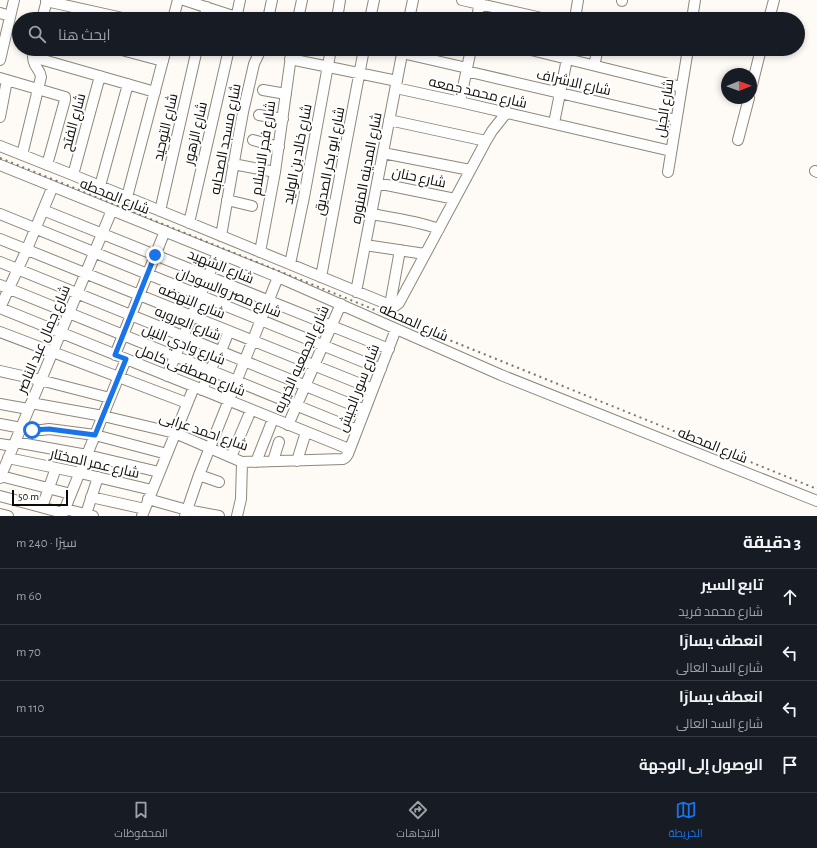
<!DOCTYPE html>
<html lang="ar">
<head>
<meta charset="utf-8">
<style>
  body { margin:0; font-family:"Alegreya Sans",Cairo,sans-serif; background:#242831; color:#f1f3f6; direction:rtl }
  .compass { position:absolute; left:721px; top:68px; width:36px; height:36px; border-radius:50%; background:#171b24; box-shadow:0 2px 6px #0003; rotate:89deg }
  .scale { position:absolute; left:12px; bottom:10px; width:56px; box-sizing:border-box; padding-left:4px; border:2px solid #0e0b07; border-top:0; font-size:11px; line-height:14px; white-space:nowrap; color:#0e0b07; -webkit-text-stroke:3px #fff; paint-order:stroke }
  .stop { position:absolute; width:12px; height:12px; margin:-9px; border:3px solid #1a73e8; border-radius:50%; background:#fff }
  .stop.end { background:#1a73e8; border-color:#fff; box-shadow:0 1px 4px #0008 }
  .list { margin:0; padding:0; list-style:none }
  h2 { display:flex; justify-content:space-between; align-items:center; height:52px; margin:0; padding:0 16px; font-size:17px }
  h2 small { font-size:13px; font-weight:400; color:#9ea1a6 }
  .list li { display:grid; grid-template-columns:26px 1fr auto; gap:12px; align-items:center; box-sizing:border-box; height:56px; padding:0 16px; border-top:1px solid #363941 }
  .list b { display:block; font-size:15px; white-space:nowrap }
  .list p { margin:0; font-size:13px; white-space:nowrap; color:#9ea1a6 }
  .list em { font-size:13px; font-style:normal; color:#9ea1a6 }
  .icon { flex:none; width:22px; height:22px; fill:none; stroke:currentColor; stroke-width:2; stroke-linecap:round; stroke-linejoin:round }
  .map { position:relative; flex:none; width:817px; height:516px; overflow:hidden; direction:ltr }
  .search { position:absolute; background:#171b24; box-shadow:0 2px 6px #0003; left:12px; right:12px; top:12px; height:44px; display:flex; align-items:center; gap:10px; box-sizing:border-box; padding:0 14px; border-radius:22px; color:#9ea1a6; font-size:15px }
  .sheet { height:276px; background:#171b24 }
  nav { display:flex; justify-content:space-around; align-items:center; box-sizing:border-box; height:56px; border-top:1px solid #363941; background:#171b24; font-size:11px; color:#9ea1a6 }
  nav a { display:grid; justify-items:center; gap:2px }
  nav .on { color:#1a73e8 }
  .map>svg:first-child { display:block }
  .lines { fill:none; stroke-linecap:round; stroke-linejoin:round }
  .minor-casing { stroke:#8e877b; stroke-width:12 }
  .minor { stroke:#fff; stroke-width:10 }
  .rail { stroke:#7a7773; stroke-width:2; stroke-dasharray:2 4; stroke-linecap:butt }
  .route { stroke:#1a73e8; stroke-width:5 }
  .labels { text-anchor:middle; stroke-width:4; stroke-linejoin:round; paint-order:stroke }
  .street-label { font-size:14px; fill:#0e0b07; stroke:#fff }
</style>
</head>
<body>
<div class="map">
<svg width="817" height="516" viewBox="0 0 817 516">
  <rect width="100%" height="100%" fill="#fefbf6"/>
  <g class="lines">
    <defs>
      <path id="minor" d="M 184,0 L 236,17
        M 462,0 L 546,19
        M 46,1 L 127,19
        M 622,1 L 622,0
        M 0,13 L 10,16
        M 42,19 L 47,0
        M 173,19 L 178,0
        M 204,19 L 207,7
        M 236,19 L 240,0
        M 268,19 L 272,0
        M 298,19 L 302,0
        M 337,19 L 340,0
        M 370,19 L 374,0
        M 409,19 L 413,0
        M 477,19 L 480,0
        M 575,19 L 578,0
        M 692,19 L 695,0
        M 769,19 L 774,0
        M 118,49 L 163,61
        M 527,49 L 681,87
        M 402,53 L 467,68
        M 33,57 L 155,92
        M 290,59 L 397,81
        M 0,60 L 14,0
        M 594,65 L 598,49
        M 466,71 L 676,120
        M 0,78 L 65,97 L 65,100 L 47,165
        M 396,88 L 460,102 L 671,151
        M 751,89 L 761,49
        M 263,90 L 286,94
        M 460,102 L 471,49
        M 259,115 L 283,119
        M 0,117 L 7,80
        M 389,120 L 486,141
        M 554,123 L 569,49
        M 253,140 L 279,147
        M 738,140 L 749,98
        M 0,146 L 73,175 L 392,306 L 395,306 L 399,303 L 486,141 L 492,131 L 507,112
        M 383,153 L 470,170
        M 22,155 L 41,77 C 40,69 35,68 34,62 C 32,58 34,53 35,49
        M 233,164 L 275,172
        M 0,165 L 278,277 L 501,375 L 817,501
        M 815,171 L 817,172
        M 668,172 L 688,49
        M 73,175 L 100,76
        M 377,183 L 455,199
        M 100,186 L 128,84
        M 127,197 L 166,49
        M 227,200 L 252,206
        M 43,210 L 389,349
        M 160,211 L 197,49
        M 0,214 L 381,369
        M 371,214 C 394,218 417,221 439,229
        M 189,223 L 229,49
        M 221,236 L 237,145 L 243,112 L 254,64 L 261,49
        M 0,239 L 373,389
        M 365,245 L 425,254
        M 260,252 L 275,172 L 292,49
        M 0,262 L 365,410
        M 290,264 L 304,197 L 331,49
        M 321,277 L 364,49
        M 0,285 L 357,430
        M 356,292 L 403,49
        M 390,305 L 400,250
        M 0,308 L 349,449
        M 0,308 L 27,249 L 53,186
        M 0,332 L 187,403
        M 221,351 L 229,331
        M 115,355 L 165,231
        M 0,371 L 40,380 L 110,398
        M 167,376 L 218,253
        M 202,390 L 219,351
        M 31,403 L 103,416 L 175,433 L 242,462 L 343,459 L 346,457 L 348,454 L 396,329
        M 0,404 L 28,409
        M 0,424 L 32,430 L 42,430 L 49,429 L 95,435 L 167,454
        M 288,425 L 341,304
        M 15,442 L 87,455 L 159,472
        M 0,444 L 13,446
        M 231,457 L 251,410
        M 8,458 L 80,473 L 152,490
        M 273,461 L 279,442
        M 297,461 L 306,432
        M 256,462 L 273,419
        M 199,475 L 219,482
        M 1,476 L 71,494
        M 0,478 L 112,210
        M 0,496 L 63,513
        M 91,497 L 145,509
        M 148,499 L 187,510 L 219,516
        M 42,507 L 56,468
        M 65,509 L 93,516
        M 0,514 L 8,516
        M 86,514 L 98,477
        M 62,516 L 126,359
        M 142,516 L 194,387
        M 185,516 L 199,475 L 278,277
        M 237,516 L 241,499 L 242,462"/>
    </defs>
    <use href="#minor" class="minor-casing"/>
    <use href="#minor" class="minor"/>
    <path class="rail" d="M 0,158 L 817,489"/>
  </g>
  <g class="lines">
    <path class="route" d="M 32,430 L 49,429 L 95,435 L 126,359 L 115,355 L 155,255"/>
  </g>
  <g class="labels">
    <g class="street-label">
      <text transform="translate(574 82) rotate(13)" y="5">شارع الاشراف</text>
      <text transform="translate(478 92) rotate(13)" y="5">شارع محمد جمعه</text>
      <text transform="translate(664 108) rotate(-81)" y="5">شارع الجبل</text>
      <text transform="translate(73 122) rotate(-75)" y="5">شارع الفتح</text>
      <text transform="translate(165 127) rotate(-77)" y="5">شارع التوحيد</text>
      <text transform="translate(195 133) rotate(-77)" y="5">شارع الزهور</text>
      <text transform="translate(225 139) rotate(-79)" y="5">شارع مسجد الصحابه</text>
      <text transform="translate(263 148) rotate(-81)" y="5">شارع فجر الاسلام</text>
      <text transform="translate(297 154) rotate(-79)" y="5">شارع خالد بن الوليد</text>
      <text transform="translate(329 161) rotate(-79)" y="5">شارع ابو بكر الصديق</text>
      <text transform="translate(366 168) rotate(-79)" y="5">شارع المدينه المنوره</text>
      <text transform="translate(419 177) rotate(12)" y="5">شارع حنان</text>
      <text transform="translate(115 196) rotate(22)" y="5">شارع المحطه</text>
      <text transform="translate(221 266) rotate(22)" y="5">شارع الشهيد</text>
      <text transform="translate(229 292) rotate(22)" y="5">شارع مصر والسودان</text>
      <text transform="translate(192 301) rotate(22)" y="5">شارع النهضه</text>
      <text transform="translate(414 322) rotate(24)" y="5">شارع المحطه</text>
      <text transform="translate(188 323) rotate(22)" y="5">شارع العروبه</text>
      <text transform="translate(43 339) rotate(-67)" y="5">شارع جمال عبد الناصر</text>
      <text transform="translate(184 344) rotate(22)" y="5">شارع وادي النيل</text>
      <text transform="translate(301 359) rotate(-66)" y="5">شارع الجمعيه الخيريه</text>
      <text transform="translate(191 370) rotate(22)" y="5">شارع مصطفى كامل</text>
      <text transform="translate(358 388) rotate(-69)" y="5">شارع سور الجيش</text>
      <text transform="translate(204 431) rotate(19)" y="5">شارع احمد عرابى</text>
      <text transform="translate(713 445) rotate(22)" y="5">شارع المحطه</text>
      <text transform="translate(95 463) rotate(13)" y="5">شارع عمر المختار</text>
    </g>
  </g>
</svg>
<svg class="compass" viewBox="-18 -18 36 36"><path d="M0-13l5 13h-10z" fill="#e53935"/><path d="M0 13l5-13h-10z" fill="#9ea1a6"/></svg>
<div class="scale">50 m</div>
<div class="stop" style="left:32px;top:430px"></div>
<div class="stop end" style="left:155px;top:255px"></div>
<div class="search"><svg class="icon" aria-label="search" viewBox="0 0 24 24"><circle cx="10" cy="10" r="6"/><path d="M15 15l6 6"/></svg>ابحث هنا</div>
</div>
<section class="sheet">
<h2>3 دقيقة<small>سيرًا · 240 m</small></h2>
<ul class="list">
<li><svg class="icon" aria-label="ahead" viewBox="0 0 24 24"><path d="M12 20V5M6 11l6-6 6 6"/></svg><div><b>تابع السير</b><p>شارع محمد فريد</p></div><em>60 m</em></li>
<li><svg class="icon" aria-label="left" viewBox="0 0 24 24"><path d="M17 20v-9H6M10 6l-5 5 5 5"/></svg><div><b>انعطف يسارًا</b><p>شارع السد العالى</p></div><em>70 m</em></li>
<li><svg class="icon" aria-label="left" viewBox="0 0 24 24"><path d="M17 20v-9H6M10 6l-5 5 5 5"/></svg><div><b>انعطف يسارًا</b><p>شارع السد العالى</p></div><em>110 m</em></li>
<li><svg class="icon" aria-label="arrive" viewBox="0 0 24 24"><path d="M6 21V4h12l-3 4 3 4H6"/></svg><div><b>الوصول إلى الوجهة</b></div></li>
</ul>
</section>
<nav>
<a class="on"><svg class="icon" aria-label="map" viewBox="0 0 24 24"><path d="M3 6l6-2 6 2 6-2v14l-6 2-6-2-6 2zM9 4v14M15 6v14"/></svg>الخريطة</a>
<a><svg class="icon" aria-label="directions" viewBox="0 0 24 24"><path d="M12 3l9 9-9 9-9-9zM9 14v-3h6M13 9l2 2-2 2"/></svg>الاتجاهات</a>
<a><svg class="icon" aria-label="saved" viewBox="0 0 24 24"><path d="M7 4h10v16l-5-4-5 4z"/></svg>المحفوظات</a>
</nav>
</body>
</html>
